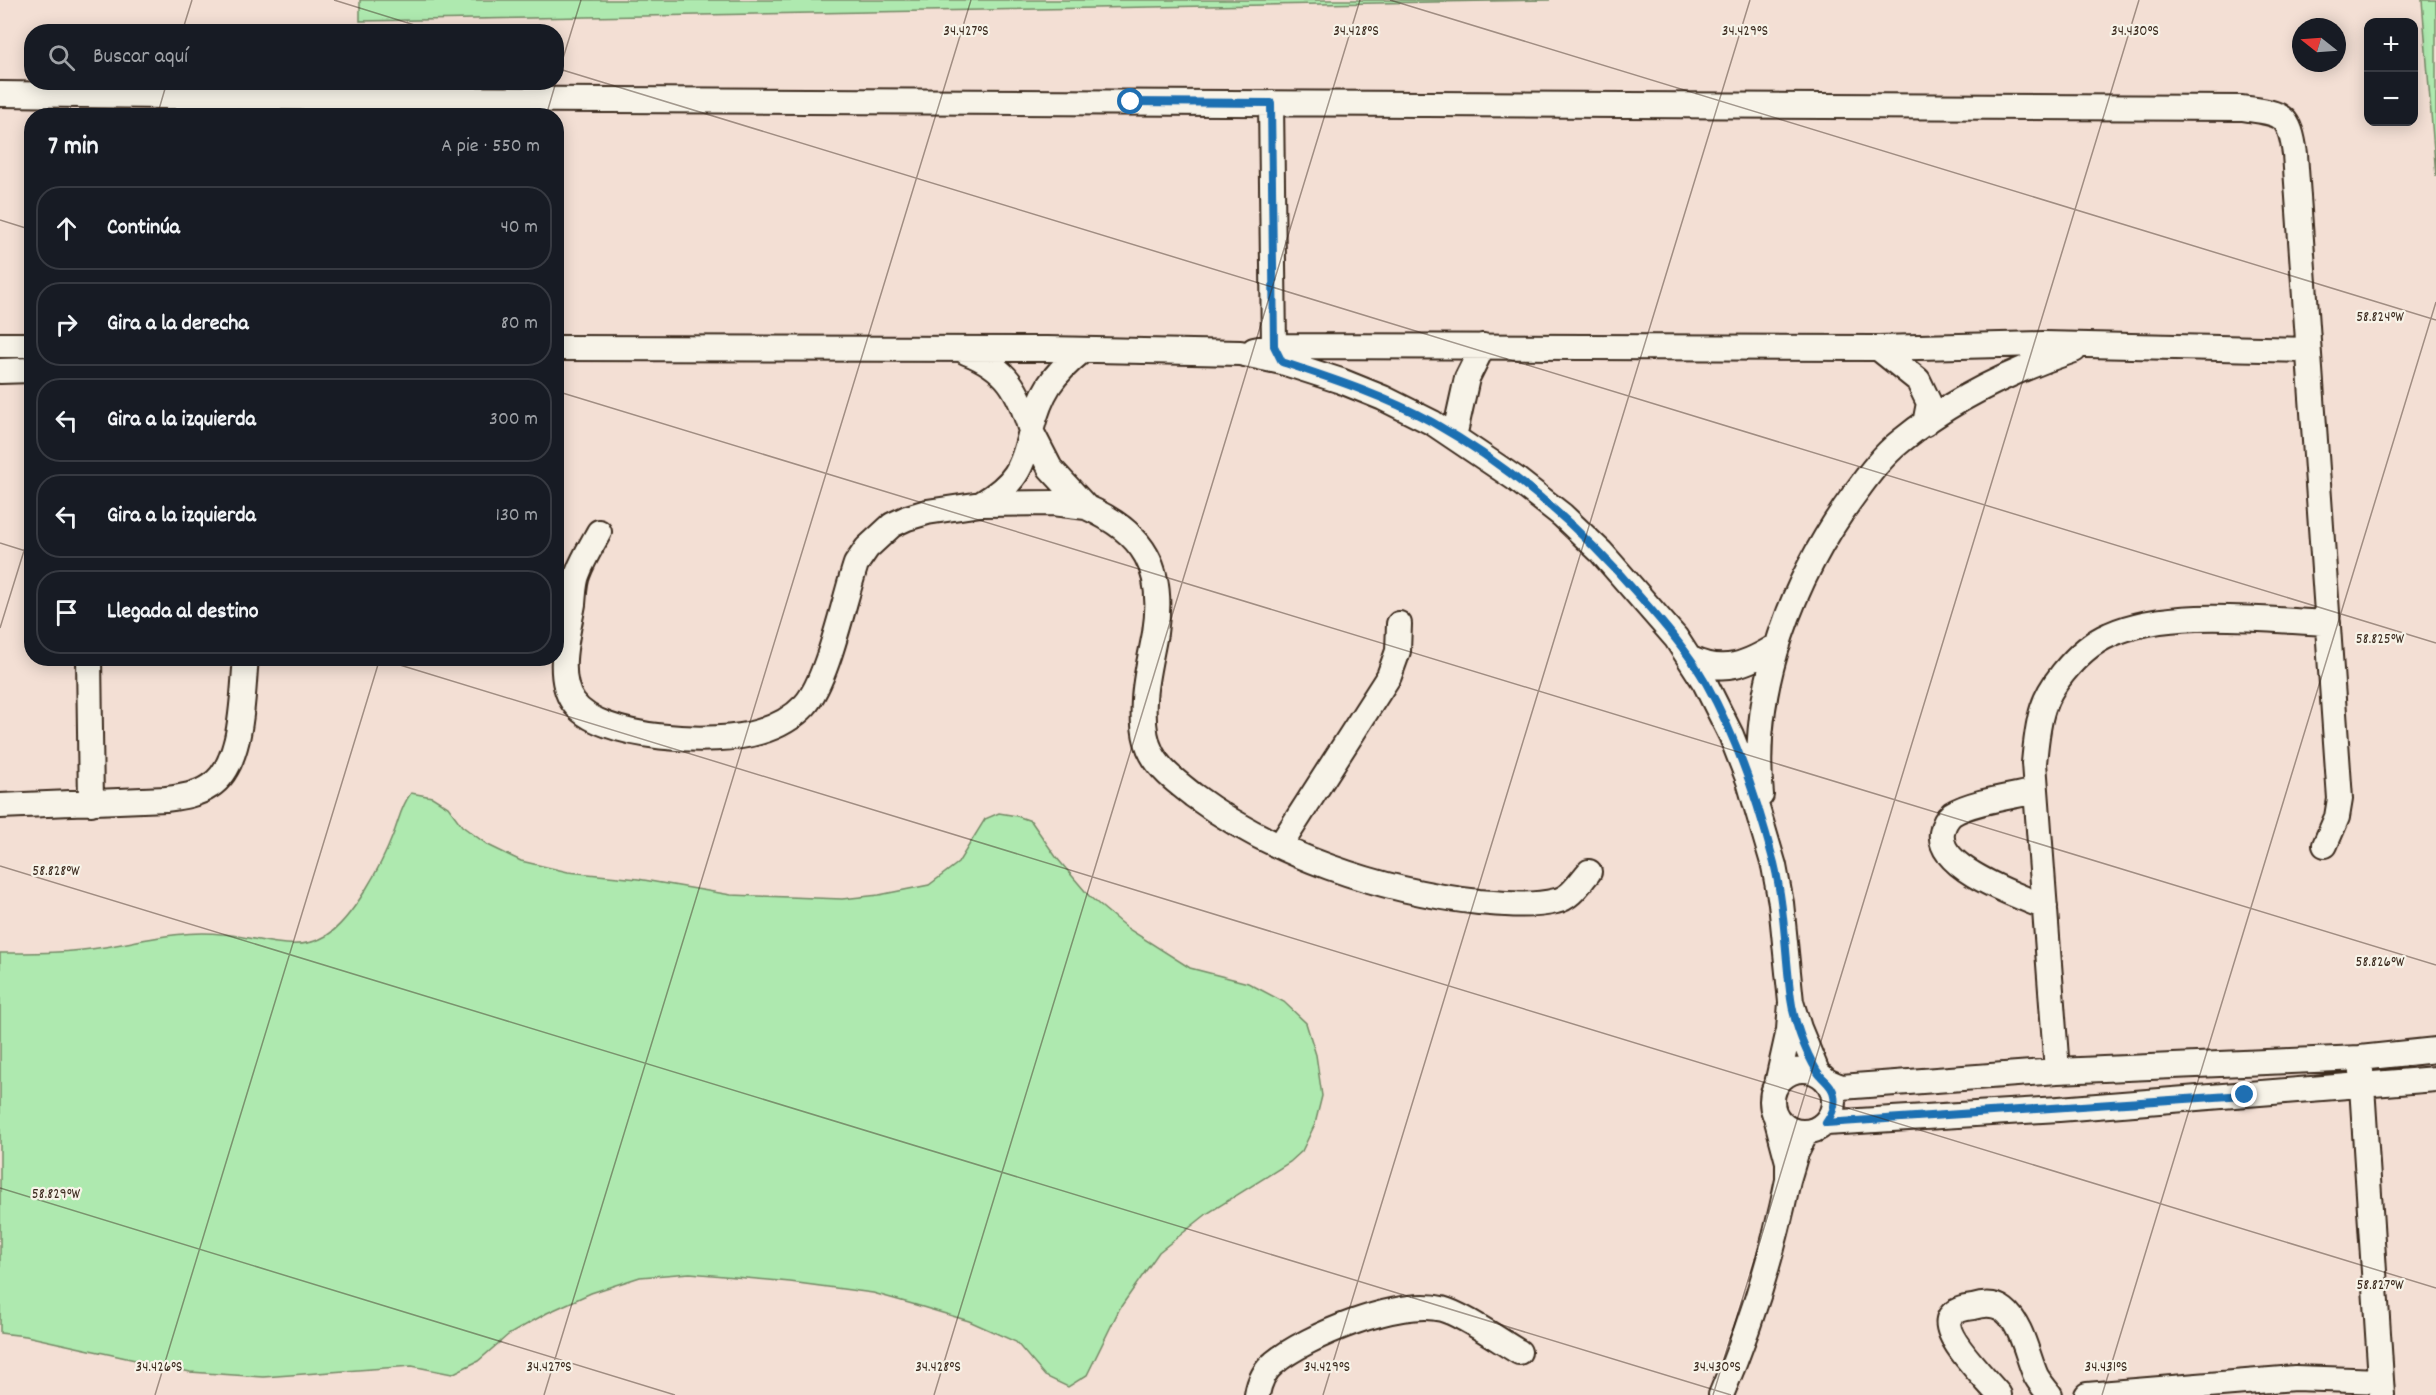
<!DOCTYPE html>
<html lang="es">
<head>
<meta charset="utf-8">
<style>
  body { margin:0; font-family:Dekko,sans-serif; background:#242831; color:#f1f3f6 }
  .controls { position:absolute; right:18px; top:18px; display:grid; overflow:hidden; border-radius:12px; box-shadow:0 3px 15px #0003 }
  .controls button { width:54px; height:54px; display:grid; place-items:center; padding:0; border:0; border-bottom:2px solid #363941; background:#171b24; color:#f1f3f6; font:30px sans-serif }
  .compass { position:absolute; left:2292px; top:18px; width:54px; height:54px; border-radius:50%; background:#171b24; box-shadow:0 3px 15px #0003; rotate:287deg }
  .stop { position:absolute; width:18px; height:18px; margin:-14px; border:4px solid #1f6fb2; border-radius:50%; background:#fff }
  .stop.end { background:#1f6fb2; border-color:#fff; box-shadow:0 2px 6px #0008 }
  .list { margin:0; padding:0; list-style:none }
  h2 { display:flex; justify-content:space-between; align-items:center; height:78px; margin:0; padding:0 24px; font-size:26px }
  h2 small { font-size:20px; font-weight:400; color:#9ea1a6 }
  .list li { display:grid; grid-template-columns:39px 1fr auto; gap:18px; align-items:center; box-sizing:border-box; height:84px; margin:0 12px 12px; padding:0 12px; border:2px solid #363941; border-radius:24px }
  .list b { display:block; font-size:22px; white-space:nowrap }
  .list em { font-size:20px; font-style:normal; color:#9ea1a6 }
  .icon { flex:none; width:33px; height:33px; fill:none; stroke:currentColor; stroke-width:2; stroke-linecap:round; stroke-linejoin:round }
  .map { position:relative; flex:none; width:2436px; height:1395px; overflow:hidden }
  .search { position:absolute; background:#171b24; box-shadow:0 3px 15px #0003; left:24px; top:24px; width:540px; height:66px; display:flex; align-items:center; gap:15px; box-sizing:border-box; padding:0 21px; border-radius:24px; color:#9ea1a6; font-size:22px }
  .panel { position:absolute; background:#171b24; box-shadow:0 3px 15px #0003; left:24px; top:108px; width:540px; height:558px; border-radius:24px }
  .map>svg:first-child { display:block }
  .green { fill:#aee9af; stroke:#748a66; stroke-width:1.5 }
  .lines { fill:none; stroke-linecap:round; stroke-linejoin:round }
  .minor-casing { stroke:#3b2a1e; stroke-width:28 }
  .minor { stroke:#f7f3e8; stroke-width:24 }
  .route { stroke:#1f6fb2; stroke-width:8 }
  .ticks { fill:none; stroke:#3b2a1e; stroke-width:1.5; stroke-opacity:0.45 }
  .ticks-label { font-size:15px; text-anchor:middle; fill:#3b2a1e; stroke:#f7f3e8; stroke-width:4.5; stroke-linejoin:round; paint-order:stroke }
</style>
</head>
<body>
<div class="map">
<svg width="2436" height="1395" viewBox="0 0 2436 1395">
  <rect width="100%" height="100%" fill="#f3dfd4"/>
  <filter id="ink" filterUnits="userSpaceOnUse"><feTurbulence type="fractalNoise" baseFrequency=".0167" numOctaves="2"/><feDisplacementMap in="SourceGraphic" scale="12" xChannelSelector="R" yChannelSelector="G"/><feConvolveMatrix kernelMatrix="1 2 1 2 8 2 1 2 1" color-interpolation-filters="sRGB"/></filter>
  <g filter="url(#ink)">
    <path class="green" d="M 360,0 L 1550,0 L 360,21 Z
      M 2422,0 L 2436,0 L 2436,176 Z
      M 411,793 L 432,797 L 448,807 L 462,826 L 488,845 L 521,861 L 568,872 L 638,879 L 731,895 L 842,899 L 879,895 L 929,885 L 958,863 L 985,819 L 999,813 L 1017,816 L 1031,821 L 1056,857 L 1090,897 L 1127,928 L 1190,968 L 1248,983 L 1284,1002 L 1306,1023 L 1316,1055 L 1322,1096 L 1315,1124 L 1302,1151 L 1290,1162 L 1208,1213 L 1159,1252 L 1120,1308 L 1087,1375 L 1068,1387 L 1045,1376 L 1016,1342 L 969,1321 L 916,1305 L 873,1293 L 790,1282 L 690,1273 L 640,1277 L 591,1293 L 547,1313 L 508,1335 L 478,1361 L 452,1374 L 412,1366 L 263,1377 L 190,1372 L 26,1336 L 0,1333 L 0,953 C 35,953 70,953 105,947 C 146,940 180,930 222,934 C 254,936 295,955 326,936 C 353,919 382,864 393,835 C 399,820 401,806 411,793 Z"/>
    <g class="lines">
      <defs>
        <path id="minor" d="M 0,94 L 404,99 L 2242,108 C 2282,114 2289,112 2295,154 L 2340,799 L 2337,817 L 2325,845
          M 1271,103 L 1274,346 L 1281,360
          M 0,345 L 32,345
          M 556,348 L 1047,349 L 1240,353 L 1282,362 L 1341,381 L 1383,398 L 1433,423 L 1516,479 L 1562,515 L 1601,552 L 1676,638 L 1705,683 L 1731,735 L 1749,781 L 1774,866 L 1781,903 L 1791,1002
          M 1878,348 L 1918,380 L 1929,403 L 1925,424
          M 1254,350 L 1274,346 L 1878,348 L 2044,344 L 2308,350
          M 966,352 C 1007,368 1019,390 1031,431 C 1041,392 1052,375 1083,350
          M 0,371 L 32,370
          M 1454,437 L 1467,378 L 1483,346
          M 1086,507 C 1145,533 1165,569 1155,633 C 1151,656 1145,678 1144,700 C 1143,718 1143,738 1152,754 C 1161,771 1178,783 1193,795 C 1274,855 1379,891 1479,902 C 1504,904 1532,907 1556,901 C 1571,898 1580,882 1589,872
          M 599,532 C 592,545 583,559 578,573 C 574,582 574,594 573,604 C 568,633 555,675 573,702 C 600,741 718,745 759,732 C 776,727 793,718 805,705 C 828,680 844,599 856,564 L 867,548 L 892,525 L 907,518 L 927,512 L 981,504 L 1053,503 L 1086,507 L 1050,468 L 1031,431 C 1022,469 1016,483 981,504
          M 89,658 L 91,803
          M 1689,658 C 1723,675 1748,664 1778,645
          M 2036,791 C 2015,796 1970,802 1952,814 C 1946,819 1943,826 1942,833 C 1937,869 2019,896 2045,907
          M 1761,795 C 1750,688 1793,577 1856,492 C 1869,474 1883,455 1901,441 C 1951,400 2013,370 2074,350
          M 0,806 L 166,799 C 181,797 197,795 210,786 C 244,765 242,694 246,658
          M 1280,846 L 1389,676 L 1398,651 L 1399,624
          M1772 1101a31 31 0 1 1 62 0a31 31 0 1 1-62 0Z
          M 2057,1071 L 2034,763 C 2036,744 2037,726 2043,708 C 2047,695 2055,683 2063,673 C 2076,657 2090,643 2109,635 C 2169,608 2262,620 2328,623
          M 2361,1071 L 2382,1395
          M 1827,1081 L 1841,1087 L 2057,1071 L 2360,1058 L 2436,1050
          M 1777,1084 L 1789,1030 L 1791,1002 L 1799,1028 L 1818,1074
          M 1776,1117 L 1788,1162 L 1788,1180 L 1796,1153 L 1806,1133
          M 1826,1123 L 2059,1109 L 2436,1079
          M 1257,1395 C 1259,1383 1264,1371 1274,1363 C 1306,1336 1400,1298 1442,1309 C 1462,1314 1500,1341 1519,1352
          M 1721,1395 C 1751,1326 1773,1254 1788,1180
          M 1999,1395 C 1988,1381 1943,1338 1949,1319 C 1952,1310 1965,1308 1973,1307 C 1983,1304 1995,1303 2004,1310 C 2022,1324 2027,1356 2036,1376 C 2040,1383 2045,1389 2050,1395
          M 2087,1395 L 2295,1378 L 2381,1381"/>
      </defs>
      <use href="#minor" class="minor-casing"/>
      <use href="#minor" class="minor"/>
    </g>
  </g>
  <g class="lines" filter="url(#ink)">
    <path class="route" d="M 1131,102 L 1271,103 L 1274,346 L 1282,362 C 1333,379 1385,396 1432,422 C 1512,467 1582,529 1641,598 C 1665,625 1688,652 1706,683 C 1737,738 1758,802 1774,863 C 1785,908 1785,954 1791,999 C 1794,1022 1805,1051 1817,1071 C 1822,1080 1832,1083 1834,1095 C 1836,1106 1832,1114 1826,1123 L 2245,1095"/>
  </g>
  <path class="ticks" d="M 334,0 L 437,32M 1390,0 L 2436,320M 182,32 L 192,0M 556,68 L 2436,643M 556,81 L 581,0M 157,116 L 167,82M 546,116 L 556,82M 0,220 L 32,230M 556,391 L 2436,965M 0,543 L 32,553M 0,628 L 32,525M 377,658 L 2436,1288M 0,866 L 1731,1395M 0,1188 L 675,1395M 155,1395 L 380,658M 544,1395 L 971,0M 934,1395 L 1360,0M 1323,1395 L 1750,0M 1713,1395 L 2139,0M 2102,1395 L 2436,302"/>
  <g class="ticks-label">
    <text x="966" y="35">34.427°S</text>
    <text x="1356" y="35">34.428°S</text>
    <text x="1745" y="35">34.429°S</text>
    <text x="2135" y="35">34.430°S</text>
    <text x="2380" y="321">58.824°W</text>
    <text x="2380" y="643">58.825°W</text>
    <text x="56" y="875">58.828°W</text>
    <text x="2380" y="966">58.826°W</text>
    <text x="56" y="1198">58.829°W</text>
    <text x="2380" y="1289">58.827°W</text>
    <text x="159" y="1371">34.426°S</text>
    <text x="549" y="1371">34.427°S</text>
    <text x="938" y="1371">34.428°S</text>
    <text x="1327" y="1371">34.429°S</text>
    <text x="1717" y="1371">34.430°S</text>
    <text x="2106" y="1371">34.431°S</text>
  </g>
</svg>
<div class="controls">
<button>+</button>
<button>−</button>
</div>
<svg class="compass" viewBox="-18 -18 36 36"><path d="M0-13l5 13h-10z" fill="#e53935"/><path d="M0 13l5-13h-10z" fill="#9ea1a6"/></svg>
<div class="stop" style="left:1131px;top:102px"></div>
<div class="stop end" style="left:2245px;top:1095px"></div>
<div class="search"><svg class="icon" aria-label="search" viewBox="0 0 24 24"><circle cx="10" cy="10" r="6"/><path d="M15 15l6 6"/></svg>Buscar aquí</div>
<section class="panel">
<h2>7 min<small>A pie · 550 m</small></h2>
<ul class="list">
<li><svg class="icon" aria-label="ahead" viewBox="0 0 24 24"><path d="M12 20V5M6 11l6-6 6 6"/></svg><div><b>Continúa</b></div><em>40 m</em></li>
<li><svg class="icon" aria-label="right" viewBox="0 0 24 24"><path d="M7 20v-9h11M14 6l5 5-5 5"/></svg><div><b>Gira a la derecha</b></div><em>80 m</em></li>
<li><svg class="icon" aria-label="left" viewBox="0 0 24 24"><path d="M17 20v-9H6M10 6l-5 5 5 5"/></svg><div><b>Gira a la izquierda</b></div><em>300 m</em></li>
<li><svg class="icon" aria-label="left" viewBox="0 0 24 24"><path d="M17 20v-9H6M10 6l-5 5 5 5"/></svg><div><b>Gira a la izquierda</b></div><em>130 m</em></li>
<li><svg class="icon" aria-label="arrive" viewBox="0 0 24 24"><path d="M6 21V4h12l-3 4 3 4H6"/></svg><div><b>Llegada al destino</b></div></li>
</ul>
</section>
</div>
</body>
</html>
